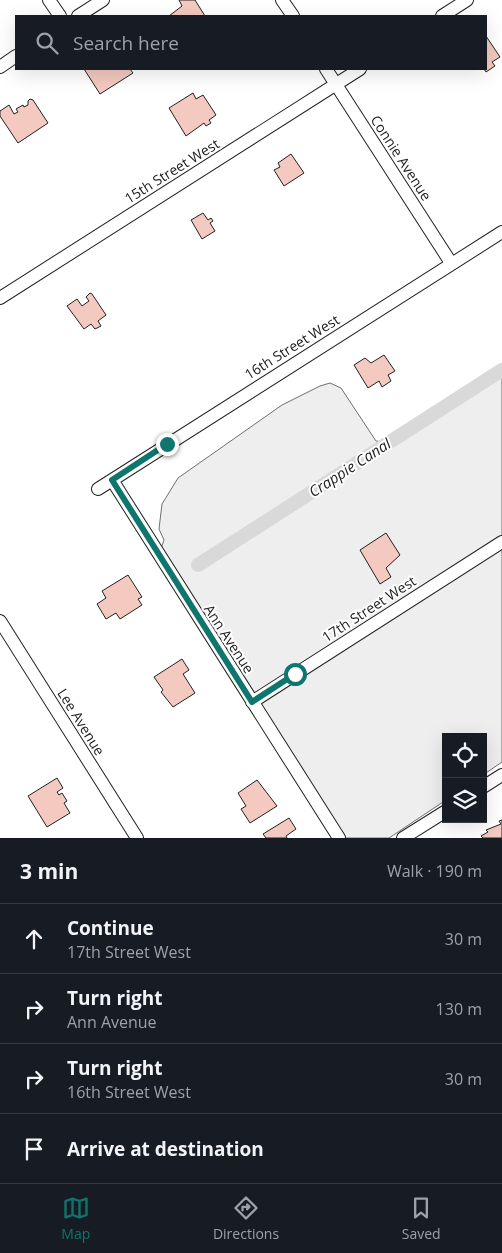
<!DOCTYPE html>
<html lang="en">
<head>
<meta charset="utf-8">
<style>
  body { margin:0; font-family:"Open Sans",sans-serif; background:#20242c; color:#f1f3f6 }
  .controls { position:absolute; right:15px; bottom:15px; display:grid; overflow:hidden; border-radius:0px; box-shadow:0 5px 20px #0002 }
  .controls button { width:45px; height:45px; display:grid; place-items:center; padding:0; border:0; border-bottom:1px solid #363941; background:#171b24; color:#f1f3f6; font:25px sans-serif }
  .stop { position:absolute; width:15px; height:15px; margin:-11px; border:4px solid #0f766e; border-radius:50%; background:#fff }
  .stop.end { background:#0f766e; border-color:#fff; box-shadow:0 1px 5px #0008 }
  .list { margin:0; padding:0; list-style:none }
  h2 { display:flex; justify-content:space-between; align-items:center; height:65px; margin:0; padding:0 20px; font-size:21px }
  h2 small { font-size:16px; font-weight:400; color:#9ea1a6 }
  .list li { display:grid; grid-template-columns:32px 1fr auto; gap:15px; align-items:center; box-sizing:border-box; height:70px; padding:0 20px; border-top:1px solid #363941 }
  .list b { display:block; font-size:19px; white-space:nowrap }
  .list p { margin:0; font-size:16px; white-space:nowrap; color:#9ea1a6 }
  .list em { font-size:16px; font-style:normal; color:#9ea1a6 }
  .icon { flex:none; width:28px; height:28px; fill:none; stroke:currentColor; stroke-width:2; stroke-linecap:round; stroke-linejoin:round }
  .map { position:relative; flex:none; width:502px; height:838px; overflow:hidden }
  .search { position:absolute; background:#171b24; box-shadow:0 5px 20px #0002; left:15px; right:15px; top:15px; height:55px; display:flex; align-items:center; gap:12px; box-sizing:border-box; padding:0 18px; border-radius:0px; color:#9ea1a6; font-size:19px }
  .sheet { height:345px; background:#171b24 }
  nav { display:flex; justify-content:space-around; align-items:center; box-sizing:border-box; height:70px; border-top:1px solid #363941; background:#171b24; font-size:14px; color:#9ea1a6 }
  nav a { display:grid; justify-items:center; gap:2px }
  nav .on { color:#0f766e }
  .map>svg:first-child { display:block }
  .green { fill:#eee; stroke:#6f6f6f }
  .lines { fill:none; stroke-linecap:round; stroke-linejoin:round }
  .canal { stroke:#d9d9d9; stroke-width:14 }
  .building { fill:#f3c9c0; stroke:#222 }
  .minor-casing { stroke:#222; stroke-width:14 }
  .minor { stroke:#fff; stroke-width:12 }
  .route { stroke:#0f766e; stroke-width:6 }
  .labels { text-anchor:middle; stroke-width:4; stroke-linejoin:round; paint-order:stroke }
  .street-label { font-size:14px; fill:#222; stroke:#fff }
  .water-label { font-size:15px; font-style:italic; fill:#222; stroke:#fff }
</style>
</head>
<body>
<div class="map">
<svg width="502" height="838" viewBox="0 0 502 838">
  <rect width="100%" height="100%" fill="#fff"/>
  <path class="green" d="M 502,372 L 502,762 L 483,775 L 483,737 L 446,737 L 446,800 L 389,838 L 340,838 L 159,554 L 164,540 L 159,529 L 162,504 L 178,478 L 282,405 L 320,386 L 330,383 L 341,388 L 376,441 L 384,442 Z"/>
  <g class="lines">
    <path class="canal" d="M 198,565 L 502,370"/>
  </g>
  <path class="building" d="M 179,0 L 195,0 L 205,16 L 169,16 L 182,6 Z
    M 486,36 L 500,57 L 492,62 L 495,66 L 486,72 L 484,69 L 486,69 Z
    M 84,69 L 130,69 L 133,73 L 100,94 Z
    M 193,93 L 196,99 L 203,95 L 216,115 L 209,120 L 211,123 L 206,126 L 204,123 L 186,136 L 169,108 Z
    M 30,99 L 33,100 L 48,123 L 18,143 L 0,116 L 0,111 L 9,105 L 14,114 L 18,112 L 16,109 L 23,105 L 24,107 L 28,105 L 28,101 Z
    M 291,154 L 304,173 L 284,186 L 274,170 L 280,167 L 278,163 Z
    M 203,213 L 208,220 L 211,218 L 213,221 L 210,223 L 215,231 L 202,239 L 191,220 Z
    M 90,293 L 92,294 L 106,315 L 98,321 L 101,326 L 95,329 L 91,324 L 84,329 L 67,306 L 77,299 L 82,306 L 89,301 L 86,297 Z
    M 384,355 L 395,371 L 388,375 L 391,381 L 382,387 L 379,381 L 368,388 L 354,365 L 365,358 L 371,363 Z
    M 386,533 L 400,555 L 386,568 L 391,577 L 380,584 L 360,550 Z
    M 128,575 L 142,597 L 138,599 L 142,605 L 120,619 L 116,613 L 106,619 L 97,604 L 106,598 L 102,591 Z
    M 182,659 L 189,670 L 183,674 L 195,693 L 173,707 L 161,692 L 163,690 L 154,677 Z
    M 57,778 L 63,788 L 57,792 L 59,795 L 62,793 L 67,801 L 64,803 L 70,813 L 47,827 L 28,796 Z
    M 257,780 L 277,806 L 250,823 L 241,809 L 246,806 L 238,793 Z
    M 289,818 L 296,829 L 286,836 L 287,838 L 266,838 L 263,834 Z
    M 502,820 L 502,838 L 483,838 L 481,836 L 488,832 L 486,830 L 501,824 L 499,821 Z"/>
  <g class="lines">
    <defs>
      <path id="minor" d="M 49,0 L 60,16
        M 282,0 L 293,16
        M 78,16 L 103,0
        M 442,16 L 467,0
        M 0,67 L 16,56
        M 326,69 L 451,263
        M 0,298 L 360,69
        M 112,480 L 339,838
        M 98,489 L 502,232
        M 0,621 L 137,838
        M 252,702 L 502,542
        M 483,787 L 502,775
        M 403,838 L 446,811"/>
    </defs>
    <use href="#minor" class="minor-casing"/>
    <use href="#minor" class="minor"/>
  </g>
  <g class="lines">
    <path class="route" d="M 167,444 L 112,480 L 252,702 L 295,674"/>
  </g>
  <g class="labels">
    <g class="street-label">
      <text transform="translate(401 158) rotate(57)" y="5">Connie Avenue</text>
      <text transform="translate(172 171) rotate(-32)" y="5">15th Street West</text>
      <text transform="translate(292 347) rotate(-32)" y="5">16th Street West</text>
      <text transform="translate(369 609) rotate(-33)" y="5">17th Street West</text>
      <text transform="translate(229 639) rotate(57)" y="5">Ann Avenue</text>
      <text transform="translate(81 722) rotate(58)" y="5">Lee Avenue</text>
    </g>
    <g class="water-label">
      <text transform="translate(350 468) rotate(-33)" y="5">Crappie Canal</text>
    </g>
  </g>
</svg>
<div class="controls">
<button><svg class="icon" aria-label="locate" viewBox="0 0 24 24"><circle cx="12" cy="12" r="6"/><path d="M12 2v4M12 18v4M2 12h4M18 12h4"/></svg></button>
<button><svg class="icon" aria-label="layers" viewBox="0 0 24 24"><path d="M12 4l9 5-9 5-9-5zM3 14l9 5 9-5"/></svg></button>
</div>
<div class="stop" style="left:295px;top:674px"></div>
<div class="stop end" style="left:167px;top:444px"></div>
<div class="search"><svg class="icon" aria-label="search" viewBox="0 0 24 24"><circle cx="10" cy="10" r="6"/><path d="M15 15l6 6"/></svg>Search here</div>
</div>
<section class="sheet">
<h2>3 min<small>Walk · 190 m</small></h2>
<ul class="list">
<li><svg class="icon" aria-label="ahead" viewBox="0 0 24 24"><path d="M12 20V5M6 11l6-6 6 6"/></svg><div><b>Continue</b><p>17th Street West</p></div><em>30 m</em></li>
<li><svg class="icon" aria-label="right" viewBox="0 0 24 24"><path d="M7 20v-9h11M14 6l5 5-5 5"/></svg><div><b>Turn right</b><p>Ann Avenue</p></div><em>130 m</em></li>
<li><svg class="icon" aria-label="right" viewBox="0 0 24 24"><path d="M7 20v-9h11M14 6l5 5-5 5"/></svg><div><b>Turn right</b><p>16th Street West</p></div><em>30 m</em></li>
<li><svg class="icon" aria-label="arrive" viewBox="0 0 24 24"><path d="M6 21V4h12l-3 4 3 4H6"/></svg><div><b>Arrive at destination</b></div></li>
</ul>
</section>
<nav>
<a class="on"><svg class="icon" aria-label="map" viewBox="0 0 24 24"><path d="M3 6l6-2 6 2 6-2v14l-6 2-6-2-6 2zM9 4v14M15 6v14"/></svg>Map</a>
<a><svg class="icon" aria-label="directions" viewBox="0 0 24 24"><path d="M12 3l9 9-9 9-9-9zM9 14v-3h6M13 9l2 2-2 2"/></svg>Directions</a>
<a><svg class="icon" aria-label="saved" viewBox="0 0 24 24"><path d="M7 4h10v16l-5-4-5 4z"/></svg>Saved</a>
</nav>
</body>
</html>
